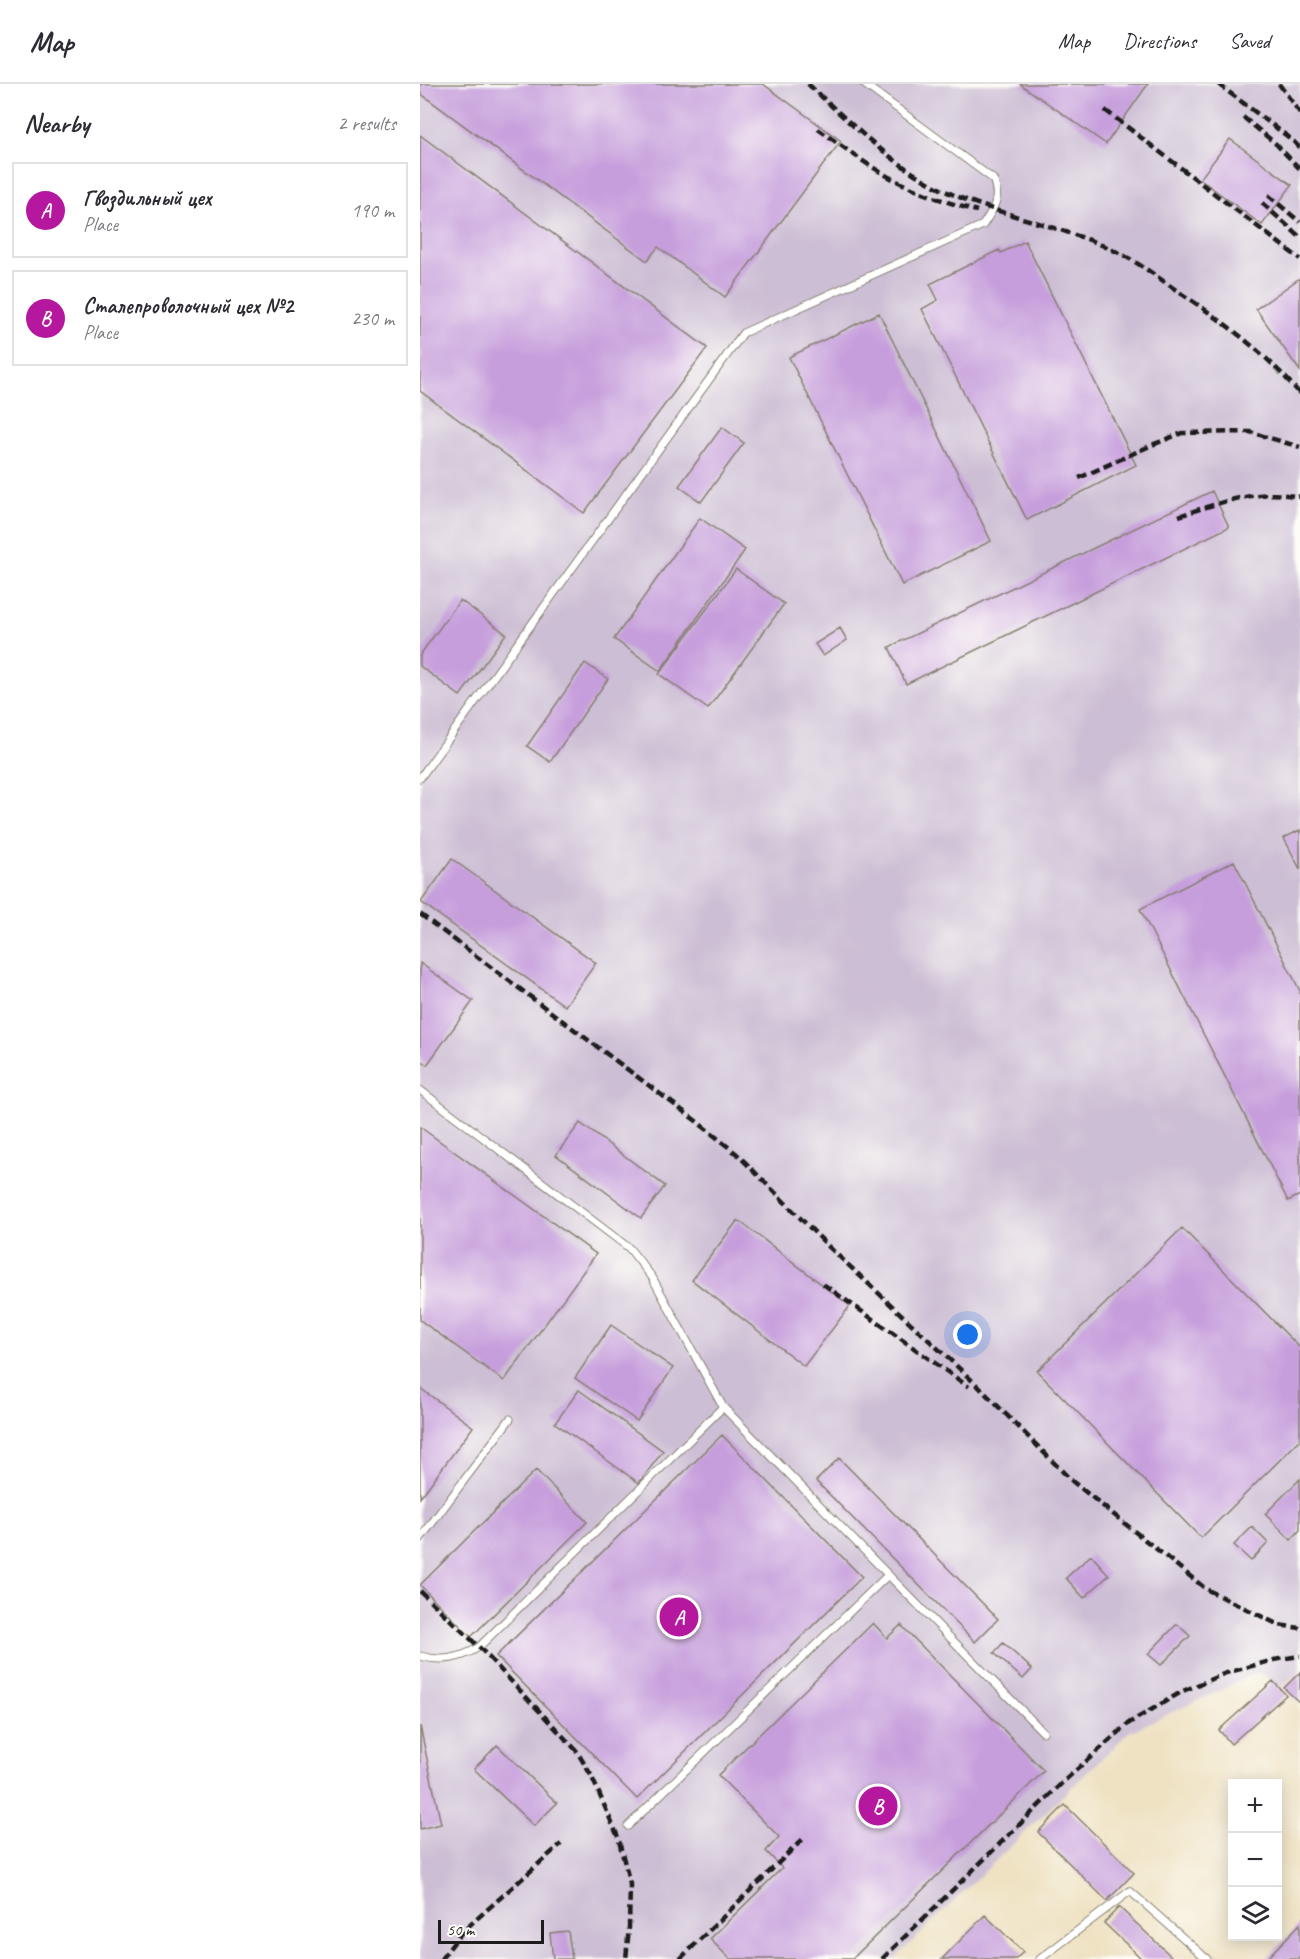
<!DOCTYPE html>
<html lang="en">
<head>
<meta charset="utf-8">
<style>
  body { margin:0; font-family:Caveat,sans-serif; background:#f2f2f3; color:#2b2b33 }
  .controls { position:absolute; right:18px; bottom:18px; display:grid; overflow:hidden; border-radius:0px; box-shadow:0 3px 15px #0003 }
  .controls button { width:54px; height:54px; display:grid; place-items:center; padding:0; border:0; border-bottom:2px solid #e1e1e2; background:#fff; color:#2b2b33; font:30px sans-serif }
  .scale { position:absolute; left:18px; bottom:15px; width:106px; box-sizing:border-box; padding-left:6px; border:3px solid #1c1c1c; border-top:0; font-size:16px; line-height:21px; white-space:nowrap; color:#1c1c1c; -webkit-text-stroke:4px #fdfcf7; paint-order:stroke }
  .you { position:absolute; left:548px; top:1251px; width:21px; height:21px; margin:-15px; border:4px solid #fff; border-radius:50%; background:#1a73e8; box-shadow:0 0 0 9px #1a73e833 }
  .badge { display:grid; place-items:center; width:39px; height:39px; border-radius:50%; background:#b5179e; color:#fff; font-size:20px; font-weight:700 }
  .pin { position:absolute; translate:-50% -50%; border:3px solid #fff; box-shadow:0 2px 6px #0006 }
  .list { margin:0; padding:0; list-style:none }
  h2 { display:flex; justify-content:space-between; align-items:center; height:78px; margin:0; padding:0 24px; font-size:26px }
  h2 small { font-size:20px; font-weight:400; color:#7c7c81 }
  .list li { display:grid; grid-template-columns:39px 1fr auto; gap:18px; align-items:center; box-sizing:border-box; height:96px; margin:0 12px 12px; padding:0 12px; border:2px solid #e1e1e2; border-radius:0px }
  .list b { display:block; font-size:22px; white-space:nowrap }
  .list p { margin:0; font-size:20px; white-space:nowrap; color:#7c7c81 }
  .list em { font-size:20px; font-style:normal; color:#7c7c81 }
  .icon { flex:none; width:33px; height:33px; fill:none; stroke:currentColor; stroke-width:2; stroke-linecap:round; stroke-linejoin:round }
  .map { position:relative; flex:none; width:880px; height:1875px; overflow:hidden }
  header { display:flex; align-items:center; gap:36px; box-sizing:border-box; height:84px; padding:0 30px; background:#fff; border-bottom:2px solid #e1e1e2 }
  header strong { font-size:28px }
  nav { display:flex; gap:33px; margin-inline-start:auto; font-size:21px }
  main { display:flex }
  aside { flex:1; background:#fff }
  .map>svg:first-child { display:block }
  .industrial { fill:#ccbed4 }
  .building { fill:#c69edc }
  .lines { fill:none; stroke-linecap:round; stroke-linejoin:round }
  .service-casing { stroke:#867f70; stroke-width:9 }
  .service { stroke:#fff; stroke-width:7 }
  .rail { stroke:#1c1c1c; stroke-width:4.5; stroke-dasharray:9 4.5; stroke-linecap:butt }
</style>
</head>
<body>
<header>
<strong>Map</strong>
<nav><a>Map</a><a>Directions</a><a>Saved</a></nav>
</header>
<main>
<aside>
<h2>Nearby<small>2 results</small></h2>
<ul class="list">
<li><span class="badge">A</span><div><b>Гвоздильный цех</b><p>Place</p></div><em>190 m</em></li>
<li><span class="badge">B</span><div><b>Сталепроволочный цех №2</b><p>Place</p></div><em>230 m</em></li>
</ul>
</aside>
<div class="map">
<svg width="880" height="1875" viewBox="0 0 880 1875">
  <rect width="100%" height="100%" fill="#fdfcf7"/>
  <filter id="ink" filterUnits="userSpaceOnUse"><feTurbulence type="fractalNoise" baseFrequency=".0167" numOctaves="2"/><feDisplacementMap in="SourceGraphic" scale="12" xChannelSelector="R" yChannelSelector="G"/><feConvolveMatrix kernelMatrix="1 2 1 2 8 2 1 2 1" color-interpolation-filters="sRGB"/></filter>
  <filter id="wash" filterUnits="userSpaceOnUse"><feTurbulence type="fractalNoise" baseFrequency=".008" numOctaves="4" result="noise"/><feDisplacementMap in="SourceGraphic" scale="24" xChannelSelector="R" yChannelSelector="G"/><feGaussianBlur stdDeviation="1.35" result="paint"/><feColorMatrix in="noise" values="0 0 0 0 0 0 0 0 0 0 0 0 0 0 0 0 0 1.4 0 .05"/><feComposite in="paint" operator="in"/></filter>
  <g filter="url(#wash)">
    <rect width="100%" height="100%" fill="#efe2c3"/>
    <path class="industrial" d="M 0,0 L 880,0 L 880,1586 L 860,1604 L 840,1588 L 709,1648 L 474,1875 L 0,1875 Z"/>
    <g id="blocks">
      <path class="building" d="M 0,0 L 343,0 L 421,57 L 305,213 L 238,163 L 227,177 L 0,9 Z
        M 600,0 L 728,0 L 686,60 Z
        M 0,51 L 287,264 L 164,429 L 0,307 Z
        M 810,55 L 872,101 L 842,141 L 780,95 Z
        M 605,157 L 716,381 L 607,436 L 502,225 L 518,216 L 510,200 L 579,166 L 581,169 Z
        M 880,194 L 880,287 L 836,225 Z
        M 459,229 L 571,457 L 482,501 L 369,273 Z
        M 302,343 L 324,359 L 281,418 L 259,402 Z
        M 792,407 L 809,443 L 486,600 L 469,563 Z
        M 280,434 L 325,466 L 240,587 L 194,555 Z
        M 316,485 L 364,520 L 288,625 L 239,590 Z
        M 40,516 L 86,550 L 40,612 L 0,582 L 0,571 Z
        M 420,544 L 427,556 L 403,572 L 395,560 Z
        M 165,579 L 188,595 L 130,678 L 107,662 Z
        M 880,746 L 880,785 L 864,754 Z
        M 32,775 L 176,879 L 145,922 L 1,818 Z
        M 814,777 L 880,907 L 880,1111 L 868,1117 L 720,825 Z
        M 0,879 L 53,917 L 7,981 L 0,975 Z
        M 160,1039 L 245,1102 L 221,1134 L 136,1071 Z
        M 0,1043 L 176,1170 L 84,1297 L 0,1236 Z
        M 318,1136 L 430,1222 L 384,1282 L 272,1196 Z
        M 762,1144 L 880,1264 L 880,1356 L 781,1454 L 617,1287 Z
        M 191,1241 L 253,1284 L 217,1337 L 155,1294 Z
        M 0,1304 L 53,1343 L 0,1414 Z
        M 159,1306 L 243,1367 L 219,1399 L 135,1339 Z
        M 302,1351 L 442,1493 L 217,1715 L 76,1572 Z
        M 419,1374 L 578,1535 L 555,1558 L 396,1397 Z
        M 116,1386 L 167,1438 L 51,1553 L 0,1501 Z
        M 880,1395 L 880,1446 L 871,1456 L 845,1430 Z
        M 832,1443 L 848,1459 L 831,1477 L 814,1461 Z
        M 671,1471 L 689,1491 L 664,1514 L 646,1494 Z
        M 453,1539 L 467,1554 L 481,1541 L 624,1687 L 432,1875 L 310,1875 L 290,1855 L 362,1784 L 346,1767 L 359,1753 L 298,1691 Z
        M 757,1540 L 770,1552 L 741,1581 L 728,1570 Z
        M 583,1559 L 612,1585 L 603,1595 L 574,1569 Z
        M 880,1588 L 880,1619 L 864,1604 Z
        M 853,1597 L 866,1611 L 811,1660 L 799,1646 Z
        M 0,1642 L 21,1740 L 0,1745 Z
        M 77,1661 L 137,1719 L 114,1742 L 54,1685 Z
        M 645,1721 L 714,1789 L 687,1817 L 618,1748 Z
        M 699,1823 L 754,1875 L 722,1875 L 684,1839 Z
        M 565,1831 L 603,1868 L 596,1875 L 522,1875 Z
        M 880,1840 L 880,1875 L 848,1875 L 847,1874 Z
        M 148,1847 L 152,1875 L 133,1875 L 130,1849 Z"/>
    </g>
  </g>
  <g filter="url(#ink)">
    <use href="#blocks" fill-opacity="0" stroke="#867f70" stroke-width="1.5"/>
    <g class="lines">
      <defs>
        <path id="service" d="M 0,694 L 323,249 L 563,141 C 574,124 581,115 573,95 L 444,0
          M 0,1006 L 209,1164 L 232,1193 L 303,1323 L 623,1648
          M 0,1455 L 90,1335
          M 0,1572 C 22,1578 40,1575 59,1563 L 303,1323
          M 208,1742 L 468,1491
          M 620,1875 L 710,1807 L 787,1875"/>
      </defs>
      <use href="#service" class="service-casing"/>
      <use href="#service" class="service"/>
      <path class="rail" d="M 388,0 C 429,38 469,78 519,104 C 561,125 608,134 652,150 C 671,156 693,165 710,175 C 727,185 743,197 759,208 C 803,237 846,269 880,310
        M 798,0 L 871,55 L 880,64
        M 859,0 L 880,29
        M 685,26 L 880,175
        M 823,33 L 856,60 L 880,85
        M 398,45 C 422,62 445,80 471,94 C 498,108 528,119 557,127
        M 848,111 L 880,138
        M 842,119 L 880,153
        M 659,394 L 732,361 L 762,349 L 830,348 L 880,363
        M 759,432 C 798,419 838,404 880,413
        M 0,830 L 275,1036 L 317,1070 L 408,1162 L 558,1302 L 652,1397 L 786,1505 L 859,1541 L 880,1544
        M 403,1200 L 549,1303
        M 0,1507 L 59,1563 L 156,1666 L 171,1691 L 198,1753 L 210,1800 L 209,1843 L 206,1875
        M 21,1875 L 42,1848 L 141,1760
        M 260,1875 L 383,1755
        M 462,1875 L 644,1697 L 709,1639 L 763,1607 L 806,1589 L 854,1576 L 880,1572"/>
    </g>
  </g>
</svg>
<div class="controls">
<button>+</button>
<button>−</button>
<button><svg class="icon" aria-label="layers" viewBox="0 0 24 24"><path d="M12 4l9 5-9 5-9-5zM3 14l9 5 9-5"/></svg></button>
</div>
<div class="scale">50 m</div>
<div class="you"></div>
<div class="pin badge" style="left:259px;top:1533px">A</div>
<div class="pin badge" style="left:458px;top:1722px">B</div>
</div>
</main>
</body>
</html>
